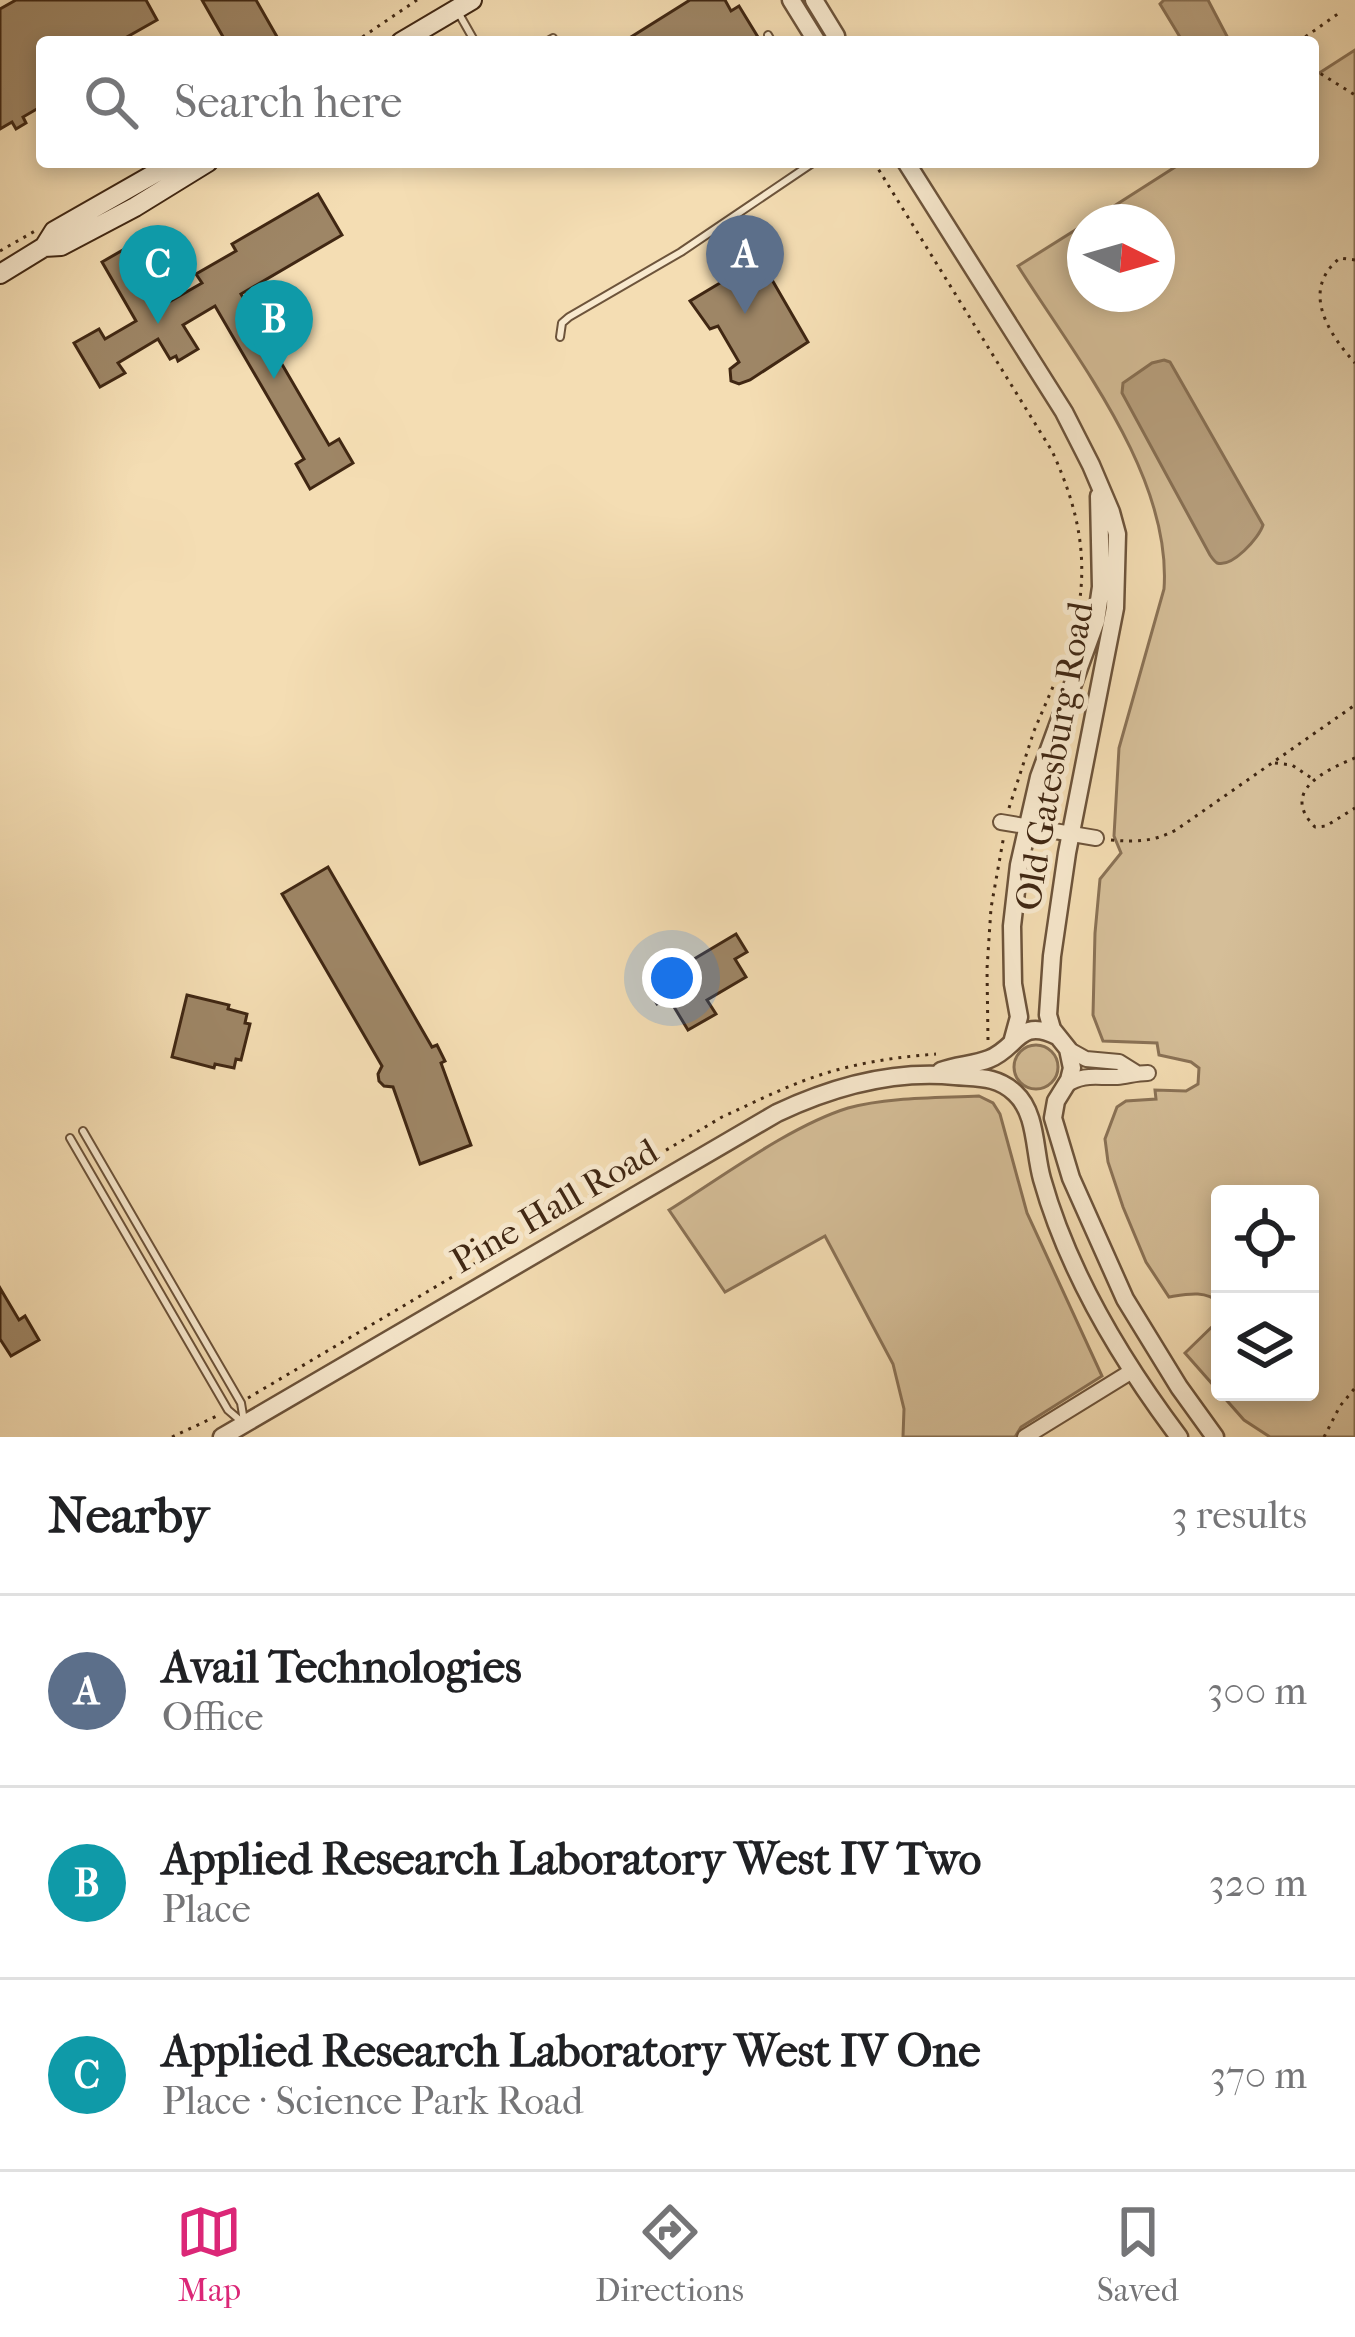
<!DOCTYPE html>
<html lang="en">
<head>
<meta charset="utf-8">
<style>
  body { margin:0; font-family:"IM FELL French Canon",serif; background:#f6f6f6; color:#202124 }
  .controls { position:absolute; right:36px; bottom:36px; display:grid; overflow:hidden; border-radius:12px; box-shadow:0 6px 18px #0003 }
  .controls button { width:108px; height:108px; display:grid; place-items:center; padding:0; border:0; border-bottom:3px solid #e0e0e0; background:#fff; color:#202124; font:60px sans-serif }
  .compass { position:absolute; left:1067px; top:204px; width:108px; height:108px; border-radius:50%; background:#fff; box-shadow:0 6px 18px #0003; rotate:95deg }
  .you { position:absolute; left:672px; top:978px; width:42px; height:42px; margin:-30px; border:9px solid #fff; border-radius:50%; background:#1a73e8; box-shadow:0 0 0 18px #1a73e833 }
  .badge { display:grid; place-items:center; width:78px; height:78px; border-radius:50%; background:#db2777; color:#fff; font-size:39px; font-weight:700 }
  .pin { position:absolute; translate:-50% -99px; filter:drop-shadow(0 3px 6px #0008) }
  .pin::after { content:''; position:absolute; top:63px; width:42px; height:36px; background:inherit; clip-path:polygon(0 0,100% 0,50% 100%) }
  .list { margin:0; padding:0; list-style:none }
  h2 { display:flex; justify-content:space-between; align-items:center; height:156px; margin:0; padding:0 48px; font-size:51px }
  h2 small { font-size:39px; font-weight:400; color:#757577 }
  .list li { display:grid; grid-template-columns:78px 1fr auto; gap:36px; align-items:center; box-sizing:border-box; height:192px; padding:0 48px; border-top:3px solid #e0e0e0 }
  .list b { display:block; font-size:45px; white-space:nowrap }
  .list p { margin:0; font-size:39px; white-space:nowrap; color:#757577 }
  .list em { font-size:39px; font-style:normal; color:#757577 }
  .icon { flex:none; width:66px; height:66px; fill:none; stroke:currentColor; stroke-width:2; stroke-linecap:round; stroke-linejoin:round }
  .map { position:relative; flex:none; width:1355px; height:1437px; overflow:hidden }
  .search { position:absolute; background:#fff; box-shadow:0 6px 18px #0003; left:36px; right:36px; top:36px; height:132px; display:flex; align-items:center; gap:30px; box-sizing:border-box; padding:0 42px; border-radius:12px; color:#757577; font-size:45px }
  .sheet { height:732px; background:#fff }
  nav { display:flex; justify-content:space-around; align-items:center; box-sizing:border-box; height:168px; border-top:3px solid #e0e0e0; background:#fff; font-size:33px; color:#757577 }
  nav a { display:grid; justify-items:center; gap:6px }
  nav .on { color:#db2777 }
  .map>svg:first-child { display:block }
  .green { fill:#d5be98; stroke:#8a7256; stroke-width:3 }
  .water { fill:#b79f7d; stroke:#876f53; stroke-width:3 }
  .building { fill:#9e8666; stroke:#402713; stroke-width:3 }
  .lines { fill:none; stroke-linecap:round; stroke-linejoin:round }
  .service-casing { stroke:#6d543b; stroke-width:10 }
  .minor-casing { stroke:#6d543b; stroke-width:18 }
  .tertiary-casing { stroke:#6d543b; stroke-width:21 }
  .secondary-casing { stroke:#402713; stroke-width:22 }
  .path { stroke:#402713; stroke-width:3; stroke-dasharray:3 6; stroke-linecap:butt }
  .service { stroke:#f8e9ce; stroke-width:6 }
  .minor { stroke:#f8e9ce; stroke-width:14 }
  .tertiary { stroke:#f8e9ce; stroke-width:16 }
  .secondary { stroke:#f8e9ce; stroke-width:18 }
  .labels { text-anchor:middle; stroke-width:10; stroke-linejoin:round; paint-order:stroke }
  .street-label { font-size:36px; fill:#402713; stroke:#f8e9ce }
</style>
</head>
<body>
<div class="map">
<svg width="1355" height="1437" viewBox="0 0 1355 1437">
  <rect width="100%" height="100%" fill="#f4ddb3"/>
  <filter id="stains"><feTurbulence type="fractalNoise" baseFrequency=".00167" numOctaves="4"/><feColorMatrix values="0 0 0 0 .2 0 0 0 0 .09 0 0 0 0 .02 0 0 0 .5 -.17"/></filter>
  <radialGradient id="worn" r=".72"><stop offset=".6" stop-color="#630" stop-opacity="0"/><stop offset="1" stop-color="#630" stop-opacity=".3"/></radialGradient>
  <path class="green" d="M 1355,50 L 1355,1437 L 1270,1437 L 1244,1420 L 1185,1353 L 1220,1319 L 1220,1392 L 1310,1392 L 1310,1194 L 1220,1194 L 1220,1303 C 1205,1290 1188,1294 1169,1297 L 1146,1262 L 1123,1207 L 1108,1162 L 1105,1139 L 1117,1107 L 1126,1101 L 1156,1099 L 1155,1090 L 1186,1091 L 1198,1084 L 1199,1068 L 1191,1062 L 1159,1055 L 1157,1043 L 1103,1041 L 1093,1015 L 1095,933 L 1100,879 L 1121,853 L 1114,836 L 1119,748 L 1164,589 C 1172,476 1076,358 1018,266 L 1085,224 L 1085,294 L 1157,294 L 1157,222 L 1089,222 L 1183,162 L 1313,162 L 1313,77 Z
    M1014 1067a22 22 0 1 1 44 0a22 22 0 1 1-44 0Z
    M 979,1096 L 993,1103 L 1000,1114 L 1027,1213 L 1102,1376 L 1021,1427 L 1015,1437 L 903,1437 L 904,1409 L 893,1364 L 825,1236 L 725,1292 L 669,1210 C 722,1177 790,1126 848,1108 C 887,1097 938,1098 979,1096 Z"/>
  <path class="water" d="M 1164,0 L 1208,0 L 1230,42 L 1183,42 L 1160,4 Z
    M 1164,360 L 1170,362 L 1174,369 L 1263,525 C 1259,538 1232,568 1217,563 C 1214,561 1212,558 1210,555 L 1122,393 L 1123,383 L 1152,363 Z"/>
  <path class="building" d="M 16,0 L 146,0 L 157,20 L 118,42 L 42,42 L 42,106 L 23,117 L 26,123 L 16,129 L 12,122 L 0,129 L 0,9 Z
    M 202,0 L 256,0 L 280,42 L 226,42 Z
    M 690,0 L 725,0 L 731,11 L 739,6 L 761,42 L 623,42 Z
    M 318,194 L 342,235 L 241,294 L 329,445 L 339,439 L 353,463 L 310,489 L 296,464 L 304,459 L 215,306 L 183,325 L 198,349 L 178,361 L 176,356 L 170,359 L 158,339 L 118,363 L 125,373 L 100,387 L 74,343 L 99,329 L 105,339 L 136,321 L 102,262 L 135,243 L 169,302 L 202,283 L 196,274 L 236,251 L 232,244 Z
    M 760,259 L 808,342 L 750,380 L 739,384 L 731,381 L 730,369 L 739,362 L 718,326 L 710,329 L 690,301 Z
    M 328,867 L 432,1047 L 437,1045 L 445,1061 L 441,1063 L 471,1145 L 420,1164 L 393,1087 L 384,1086 L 379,1081 L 378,1074 L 382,1066 L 282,894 Z
    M 736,934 L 747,952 L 735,959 L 746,977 L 707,1000 L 716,1014 L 688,1030 L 668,997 L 657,1004 L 647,987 Z
    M 187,995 L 229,1005 L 228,1009 L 247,1014 L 245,1023 L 250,1024 L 241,1060 L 236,1059 L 234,1068 L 215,1064 L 214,1068 L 172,1057 Z
    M 0,1288 L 19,1320 L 25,1316 L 39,1340 L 11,1356 L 0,1339 Z"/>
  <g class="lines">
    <defs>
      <path id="service" d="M 458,12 L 475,42
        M 768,35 L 772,42
        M 546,42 L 553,38 L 555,42
        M 560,337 L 562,323 L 569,317 L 681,252 L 814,162
        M 83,1131 L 241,1403 L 244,1421
        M 70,1138 L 228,1410 L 242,1422"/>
      <path id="minor" d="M 1001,822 L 1096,838
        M 1068,1049 L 1086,1059 L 1119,1062 L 1135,1072
        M 1066,1085 C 1084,1073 1097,1078 1117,1077 C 1128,1076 1136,1073 1148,1073
        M 1025,1437 L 1132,1371"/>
      <path id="tertiary" d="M 791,0 L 817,42
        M 814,0 L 836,36 L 837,42
        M 906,162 L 1064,412 L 1091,465 L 1111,512 L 1117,534 L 1115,608 L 1067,853 L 1052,956 L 1048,1015 L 1052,1029 L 1068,1049 L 1072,1068 L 1069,1080 L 1056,1101 L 1053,1118 L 1071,1178 L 1125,1299 L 1179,1387 L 1215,1437
        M 1013,1039 L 1019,1017 L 1013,984 L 1012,926 L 1019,865 L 1039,777 L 1096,621 L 1101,587 L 1099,496
        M 941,1071 C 956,1065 974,1065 989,1059 C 1018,1048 1018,1017 1057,1036
        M 222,1437 L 777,1113 C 832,1087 894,1070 955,1076 C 978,1078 997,1076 1015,1093 C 1037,1113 1034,1151 1042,1179 C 1068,1272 1121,1360 1179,1437"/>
      <path id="secondary" d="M 401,42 L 472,0
        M 44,247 L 61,246 L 135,207 L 208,162
        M 0,274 L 44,247 L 54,231 L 175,162"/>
    </defs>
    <use href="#service" class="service-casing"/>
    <use href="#minor" class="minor-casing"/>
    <use href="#tertiary" class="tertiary-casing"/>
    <use href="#secondary" class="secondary-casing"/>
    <path class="path" d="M 355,42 L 417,0
      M 1298,42 L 1342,11
      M 1313,69 L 1355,95
      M 874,162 L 1052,451 C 1080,512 1091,566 1073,634
      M 0,251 L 35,231
      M 1355,260 L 1340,258 C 1300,290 1328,333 1355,363
      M 1355,758 C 1326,770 1279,791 1315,827 L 1326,826 L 1355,808
      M 1275,763 L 1292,765 L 1313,779
      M 1009,808 L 1034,731 L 1055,682
      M 1111,840 C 1136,842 1153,842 1176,830 L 1355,705
      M 988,1040 L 987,969 L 991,908 L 1004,835
      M 248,1398 L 722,1117 C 753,1103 784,1087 817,1076 C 855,1063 896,1057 936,1054
      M 172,1437 L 219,1415
      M 1324,1437 L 1340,1406 L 1355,1388"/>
    <use href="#service" class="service"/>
    <use href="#minor" class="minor"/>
    <use href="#tertiary" class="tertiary"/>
    <use href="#secondary" class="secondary"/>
  </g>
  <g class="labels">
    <g class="street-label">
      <text transform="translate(1053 756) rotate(-80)" y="13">Old Gatesburg Road</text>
      <text transform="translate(554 1205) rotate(-30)" y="13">Pine Hall Road</text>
    </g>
  </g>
  <rect width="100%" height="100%" filter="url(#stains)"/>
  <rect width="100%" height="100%" fill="url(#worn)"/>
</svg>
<div class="controls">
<button><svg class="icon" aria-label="locate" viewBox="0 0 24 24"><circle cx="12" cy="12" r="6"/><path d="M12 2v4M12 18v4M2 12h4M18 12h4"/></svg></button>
<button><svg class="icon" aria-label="layers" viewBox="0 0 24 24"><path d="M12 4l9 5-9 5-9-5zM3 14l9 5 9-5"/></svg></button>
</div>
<svg class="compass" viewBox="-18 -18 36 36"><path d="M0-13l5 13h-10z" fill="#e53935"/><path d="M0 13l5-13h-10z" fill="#757577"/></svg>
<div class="you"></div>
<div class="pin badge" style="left:745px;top:314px;background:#5c6f8a">A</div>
<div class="pin badge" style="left:274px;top:379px;background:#0f9aa8">B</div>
<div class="pin badge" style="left:158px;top:324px;background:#0f9aa8">C</div>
<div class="search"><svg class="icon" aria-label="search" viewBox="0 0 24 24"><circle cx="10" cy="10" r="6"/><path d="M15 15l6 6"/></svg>Search here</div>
</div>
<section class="sheet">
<h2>Nearby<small>3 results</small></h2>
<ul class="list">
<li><span class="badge" style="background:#5c6f8a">A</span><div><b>Avail Technologies</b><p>Office</p></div><em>300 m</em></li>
<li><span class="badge" style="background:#0f9aa8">B</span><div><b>Applied Research Laboratory West IV Two</b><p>Place</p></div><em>320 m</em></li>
<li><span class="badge" style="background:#0f9aa8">C</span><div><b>Applied Research Laboratory West IV One</b><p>Place · Science Park Road</p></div><em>370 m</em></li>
</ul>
</section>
<nav>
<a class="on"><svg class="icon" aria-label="map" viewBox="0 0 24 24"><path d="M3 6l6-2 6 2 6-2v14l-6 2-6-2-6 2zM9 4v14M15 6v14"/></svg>Map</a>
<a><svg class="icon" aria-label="directions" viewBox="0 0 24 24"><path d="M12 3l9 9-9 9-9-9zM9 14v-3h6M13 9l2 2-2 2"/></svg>Directions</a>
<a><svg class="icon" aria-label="saved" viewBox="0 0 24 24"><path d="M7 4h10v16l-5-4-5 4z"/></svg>Saved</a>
</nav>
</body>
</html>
